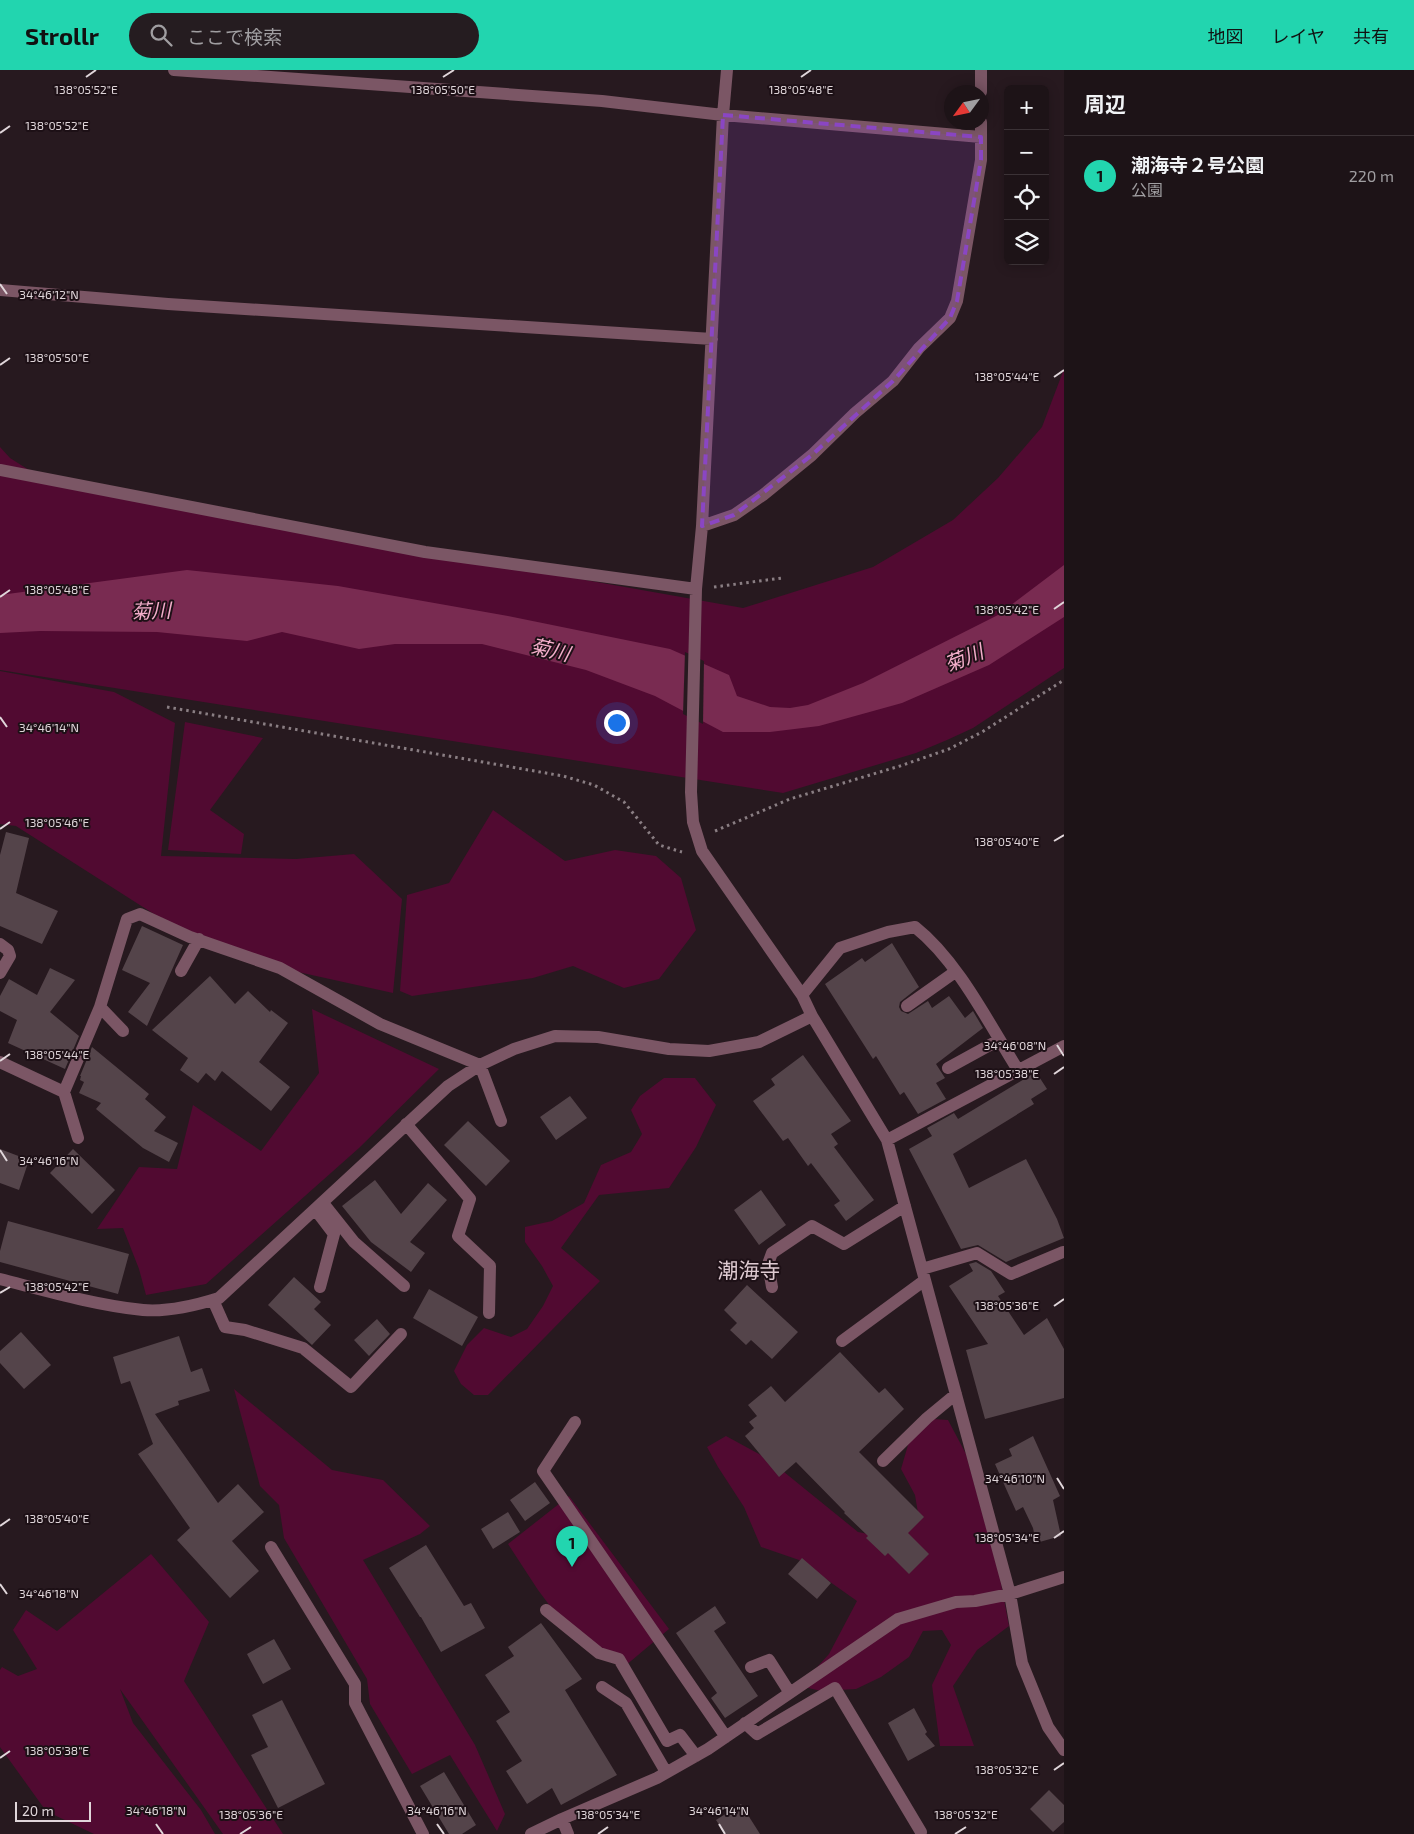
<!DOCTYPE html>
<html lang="ja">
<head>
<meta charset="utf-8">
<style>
  body { margin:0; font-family:"Exo 2","Noto Sans JP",sans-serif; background:#251c20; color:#f1f3f6 }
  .controls { position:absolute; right:15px; top:15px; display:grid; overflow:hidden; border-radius:8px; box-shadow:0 2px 12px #0003 }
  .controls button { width:45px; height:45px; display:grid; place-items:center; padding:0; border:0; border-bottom:1px solid #3b3236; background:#1d1317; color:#f1f3f6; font:25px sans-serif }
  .compass { position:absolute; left:944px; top:15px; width:45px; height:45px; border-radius:50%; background:#1d1317; box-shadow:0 2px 12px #0003; rotate:237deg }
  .scale { position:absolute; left:15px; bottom:12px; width:76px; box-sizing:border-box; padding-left:5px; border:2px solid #e0d6da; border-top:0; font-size:14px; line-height:18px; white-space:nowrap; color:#e0d6da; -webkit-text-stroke:4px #1d1016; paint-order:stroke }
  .you { position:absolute; left:616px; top:652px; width:18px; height:18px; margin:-12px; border:4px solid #fff; border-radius:50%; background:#1a73e8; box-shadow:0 0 0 8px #1a73e833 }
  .badge { display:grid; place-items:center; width:32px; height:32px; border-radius:50%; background:#22d5af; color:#111; font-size:16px; font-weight:700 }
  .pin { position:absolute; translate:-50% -41px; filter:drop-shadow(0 1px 2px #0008) }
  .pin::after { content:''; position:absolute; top:26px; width:18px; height:15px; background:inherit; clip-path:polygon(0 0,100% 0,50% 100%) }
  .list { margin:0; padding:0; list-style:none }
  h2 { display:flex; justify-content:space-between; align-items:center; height:65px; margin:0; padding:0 20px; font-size:21px }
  h2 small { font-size:16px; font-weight:400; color:#a09ea1 }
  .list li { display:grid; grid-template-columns:32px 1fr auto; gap:15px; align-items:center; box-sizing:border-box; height:80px; padding:0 20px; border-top:1px solid #3b3236 }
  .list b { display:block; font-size:19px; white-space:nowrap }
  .list p { margin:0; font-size:16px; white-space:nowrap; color:#a09ea1 }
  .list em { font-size:16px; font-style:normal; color:#a09ea1 }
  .icon { flex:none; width:28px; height:28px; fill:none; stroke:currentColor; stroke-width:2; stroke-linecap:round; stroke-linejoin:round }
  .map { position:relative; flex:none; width:1064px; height:1764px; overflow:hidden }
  header { display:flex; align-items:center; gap:30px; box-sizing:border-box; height:70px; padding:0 25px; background:#22d5af; color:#111 }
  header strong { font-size:24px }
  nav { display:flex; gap:28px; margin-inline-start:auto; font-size:18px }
  .search { width:350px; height:45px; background:#251c20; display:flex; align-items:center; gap:12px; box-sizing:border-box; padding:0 18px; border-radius:28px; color:#a09ea1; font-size:19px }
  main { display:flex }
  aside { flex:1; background:#1d1317 }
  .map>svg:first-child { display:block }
  .green { fill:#510a31 }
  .water { fill:#792b51 }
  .pier { fill:#27191f }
  .building { fill:#54444a }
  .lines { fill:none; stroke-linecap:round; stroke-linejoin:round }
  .path { stroke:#8a7e83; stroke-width:3; stroke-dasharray:2.5 4; stroke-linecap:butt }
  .minor { stroke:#7b5665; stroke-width:12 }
  .marked { fill:#8a46c3; fill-opacity:0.2; stroke:#8a46c3; stroke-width:4; stroke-dasharray:10 6; stroke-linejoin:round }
  .ticks { fill:none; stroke:#e0d6da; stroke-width:2 }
  .labels { text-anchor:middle; stroke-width:4; stroke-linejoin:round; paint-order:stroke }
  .water-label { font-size:20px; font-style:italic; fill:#f3aeca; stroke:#1d1016 }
  .quarter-label { font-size:21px; fill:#decad1; stroke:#1d1016 }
  .ticks-label { font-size:12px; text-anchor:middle; fill:#e0d6da; stroke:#1d1016; stroke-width:4; stroke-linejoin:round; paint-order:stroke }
</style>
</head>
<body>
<header>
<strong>Strollr</strong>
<div class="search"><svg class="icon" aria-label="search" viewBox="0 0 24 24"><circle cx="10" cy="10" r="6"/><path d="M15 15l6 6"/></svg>ここで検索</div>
<nav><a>地図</a><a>レイヤ</a><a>共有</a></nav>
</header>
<main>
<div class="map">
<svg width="1064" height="1764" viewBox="0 0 1064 1764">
  <rect width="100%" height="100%" fill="#27191f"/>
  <path class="green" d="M 1064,299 L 1064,598 L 973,658 L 947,670 L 916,683 L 783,723 L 0,600 L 0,377 L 10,388 L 32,402 L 399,477 L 743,538 L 873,497 L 953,450 L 998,408 L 1042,357 Z
    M 0,601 L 114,622 L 175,653 L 161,786 L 296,789 L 354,784 L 402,829 L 393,923 L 280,898 L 190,867 L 16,756 L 0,754 Z
    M 185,652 L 263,668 L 210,740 L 244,764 L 241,784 L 168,780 Z
    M 493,740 L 565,791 L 615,780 L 656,786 L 681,808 L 696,860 L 659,909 L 624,918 L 573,896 L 533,908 L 412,926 L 400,921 L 407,825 L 449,813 Z
    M 312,939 L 439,999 L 359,1078 L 206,1214 L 146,1225 L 139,1199 L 123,1158 L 97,1159 L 139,1097 L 177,1099 L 193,1035 L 261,1081 L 319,1003 Z
    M 664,1008 L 695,1008 L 716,1035 L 696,1077 L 669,1118 L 599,1125 L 561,1178 L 600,1211 L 488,1325 L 474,1325 L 461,1314 L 454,1301 L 467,1275 L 484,1258 L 511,1267 L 527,1259 L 543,1236 L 553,1216 L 542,1196 L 525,1172 L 525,1157 L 552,1151 L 584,1133 L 601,1095 L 631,1082 L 642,1064 L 631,1040 L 640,1026 Z
    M 234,1319 L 332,1400 L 383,1410 L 430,1456 L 420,1464 L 363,1490 L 475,1675 L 505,1744 L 497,1761 L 450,1685 L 412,1704 L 370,1634 L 367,1609 L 284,1468 L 279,1435 L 260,1416 Z
    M 933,1349 L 948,1350 L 966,1384 L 1000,1508 L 1009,1556 L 977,1580 L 953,1616 L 974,1676 L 940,1676 L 932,1615 L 951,1575 L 942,1560 L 923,1561 L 909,1587 L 881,1607 L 856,1619 L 821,1621 L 800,1616 L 829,1584 L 857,1531 L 799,1490 L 761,1477 L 744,1437 L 718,1397 L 707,1377 L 726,1366 L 768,1389 L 858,1462 L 884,1467 L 918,1443 L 915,1425 L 901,1399 L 908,1375 L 917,1360 Z
    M 569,1426 L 669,1559 L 625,1596 L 559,1548 L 538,1520 L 508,1474 Z
    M 151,1484 L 209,1552 L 184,1611 L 283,1764 L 223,1764 L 120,1619 L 133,1653 L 201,1740 L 215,1764 L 94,1764 L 46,1741 L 0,1677 L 0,1600 L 2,1597 L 18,1606 L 37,1599 L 13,1560 L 26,1540 L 57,1561 Z"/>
  <path class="water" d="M 1064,495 L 1064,547 L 989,595 L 902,633 L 819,656 L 770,662 L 723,662 L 655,626 L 586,600 L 482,574 L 395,574 L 359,579 L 282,562 L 247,571 L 157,562 L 40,561 L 0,563 L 0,525 L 187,500 L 338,516 L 508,546 L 670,579 L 729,605 L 737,626 L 770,637 L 790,638 L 808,635 L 863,613 L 998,545 Z"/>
  <path class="pier" d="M 685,582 L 704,591 L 703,654 L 683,644 Z"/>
  <path class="building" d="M 6,762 L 29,768 L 16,823 L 58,841 L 42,874 L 0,856 L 0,785 Z
    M 142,856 L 183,875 L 147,956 L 128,942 L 150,913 L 122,900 Z
    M 892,873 L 919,917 L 900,932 L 899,937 L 901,941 L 908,944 L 928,931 L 932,938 L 949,926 L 965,948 L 973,941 L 983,958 L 936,994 L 945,1008 L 936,1013 L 946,1029 L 918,1044 L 904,1022 L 900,1025 L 876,986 L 873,989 L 825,914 L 862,888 L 865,892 Z
    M 50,898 L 75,910 L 50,942 L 79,966 L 65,999 L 8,973 L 17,950 L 0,941 L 0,926 L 9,909 L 37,925 Z
    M 210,906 L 235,934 L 248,921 L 270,942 L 271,940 L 288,953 L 259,992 L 290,1017 L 271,1041 L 222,1001 L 215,1011 L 206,1003 L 198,1013 L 180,1000 L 188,988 L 152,960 Z
    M 92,977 L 149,1024 L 145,1029 L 166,1047 L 154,1061 L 178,1073 L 169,1092 L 143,1078 L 96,1039 L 101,1033 L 79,1023 L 84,1012 L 80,1010 L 81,1006 L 80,1006 Z
    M 803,985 L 851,1051 L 831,1064 L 838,1074 L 834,1077 L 874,1130 L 846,1151 L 834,1135 L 840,1131 L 811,1093 L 808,1096 L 788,1068 L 783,1071 L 753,1031 L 775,1015 L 771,1009 Z
    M 1036,1002 L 1047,1019 L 1031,1029 L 1034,1034 L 953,1084 L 969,1118 L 1026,1089 L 1057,1149 L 1064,1168 L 1006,1192 L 978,1175 L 961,1179 L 909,1079 L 932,1066 L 927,1058 L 954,1043 L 958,1049 Z
    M 570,1026 L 587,1048 L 556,1070 L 540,1047 Z
    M 468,1051 L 510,1091 L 486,1116 L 444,1075 Z
    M 0,1079 L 29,1090 L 19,1120 L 0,1113 Z
    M 73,1079 L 115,1120 L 92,1144 L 50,1103 Z
    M 375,1110 L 401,1144 L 428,1113 L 447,1130 L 410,1172 L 425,1183 L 411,1202 L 371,1172 L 342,1136 Z
    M 761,1120 L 786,1155 L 759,1175 L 734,1140 Z
    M 8,1151 L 129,1184 L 118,1224 L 0,1192 L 0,1181 Z
    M 976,1192 L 991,1201 L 1005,1222 L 998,1226 L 1024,1265 L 1047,1248 L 1064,1279 L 1064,1328 L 985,1349 L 966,1280 L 988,1274 L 949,1216 L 973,1201 L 969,1194 Z
    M 294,1207 L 321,1232 L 314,1239 L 331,1255 L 312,1275 L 268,1235 Z
    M 747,1215 L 798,1262 L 772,1289 L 751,1270 L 746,1275 L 730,1260 L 737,1253 L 724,1240 Z
    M 429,1219 L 478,1247 L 462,1276 L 413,1248 Z
    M 377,1249 L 390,1264 L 369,1286 L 354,1270 Z
    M 21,1262 L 51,1295 L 24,1319 L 0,1293 L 0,1281 Z
    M 179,1266 L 191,1302 L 202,1298 L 210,1321 L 178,1331 L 179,1335 L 155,1344 L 218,1433 L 238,1414 L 264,1442 L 232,1471 L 259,1501 L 230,1528 L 177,1470 L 190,1458 L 138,1384 L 153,1374 L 130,1311 L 121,1314 L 113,1287 Z
    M 840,1282 L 879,1323 L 885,1318 L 904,1339 L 859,1382 L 924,1447 L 908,1463 L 929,1484 L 909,1504 L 888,1483 L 885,1486 L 866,1468 L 868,1466 L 844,1443 L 845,1442 L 796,1392 L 779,1407 L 745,1366 L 754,1358 L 749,1352 L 757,1346 L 748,1335 L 771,1316 L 785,1332 Z
    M 1033,1366 L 1060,1426 L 1053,1430 L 1061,1466 L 1036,1473 L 1033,1458 L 1023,1437 L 1016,1441 L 995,1394 L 1012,1386 L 1009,1379 Z
    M 535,1412 L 550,1433 L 525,1451 L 510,1430 Z
    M 508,1442 L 520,1462 L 493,1479 L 481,1459 Z
    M 426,1475 L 464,1536 L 471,1533 L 485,1558 L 441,1582 L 421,1547 L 420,1547 L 389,1498 Z
    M 802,1488 L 831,1513 L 817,1529 L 788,1504 Z
    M 715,1536 L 726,1553 L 714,1561 L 758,1626 L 725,1648 L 711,1628 L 717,1623 L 676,1563 Z
    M 541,1553 L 582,1609 L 565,1620 L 617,1705 L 561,1735 L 552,1718 L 527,1734 L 506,1701 L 522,1691 L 496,1651 L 510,1642 L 485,1605 L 514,1586 L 508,1577 Z
    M 274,1569 L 291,1599 L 263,1614 L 247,1584 Z
    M 282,1630 L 325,1714 L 278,1738 L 251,1685 L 268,1677 L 252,1645 Z
    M 914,1638 L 927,1662 L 925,1664 L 935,1676 L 908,1691 L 888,1653 Z
    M 444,1702 L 476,1755 L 462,1764 L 449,1764 L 420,1716 Z
    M 1049,1720 L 1064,1735 L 1064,1752 L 1053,1762 L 1030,1739 Z
    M 741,1734 L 760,1764 L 725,1764 L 716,1750 Z"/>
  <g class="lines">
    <path class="path" d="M 714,517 L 782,508
      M 167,637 L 563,706 L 594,715 L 624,732 L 659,775 L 682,782
      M 715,761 L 790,729 L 900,696 L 949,679 L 982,662 L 1064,610"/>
    <path class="minor" d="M 174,0 L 602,31 L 723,45 L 981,67
      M 727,0 L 723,45 L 702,456 L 696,519 L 691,722 L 693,752 L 702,781 L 802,925 L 812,946 L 887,1070 L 1010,1524 L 1022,1593 L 1048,1657 L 1064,1680
      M 981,0 L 981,22
      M 0,220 L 168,234 L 712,269
      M 0,400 L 425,482 L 696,519
      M 702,456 L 734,445 L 763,425 L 812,385 L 855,343 L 893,311 L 919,278 L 950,248 L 957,231 L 981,90 L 981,52
      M 0,874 L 8,880 L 10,886 L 0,903
      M 181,901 L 199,869
      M 802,925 L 840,878 L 888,862 L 915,857 C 958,891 989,954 1018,1000
      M 907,936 L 955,902
      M 100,937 L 123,961
      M 0,992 L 64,1022 L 100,937 L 127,849 L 140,844 L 190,867 L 280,898 L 380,954 L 480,995 L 501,1051
      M 948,998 L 999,970
      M 64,1022 L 78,1068
      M 406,1054 L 470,1129 L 458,1166 L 490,1196 L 489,1243
      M 887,1070 L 1064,976
      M 323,1133 L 354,1172 L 404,1216
      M 315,1139 L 334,1164 L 320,1217
      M 922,1199 L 977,1183 L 1011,1204 L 1063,1182
      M 0,1209 C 47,1221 95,1235 143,1240 C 167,1242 197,1235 219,1228 L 448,1016 L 480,995 L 514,979 L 555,966 L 598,967 L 669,979 L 709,981 L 759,972 L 812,946
      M 772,1217 L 768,1194 L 772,1183 L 812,1156 L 844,1174 L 905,1136
      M 213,1230 L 225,1257 L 245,1260 L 303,1278 L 351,1317 L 401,1264
      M 842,1271 L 925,1210
      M 575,1352 L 543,1401 L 726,1667
      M 883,1391 L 927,1348 L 956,1324
      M 271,1477 L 355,1614 L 355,1633 L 423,1764
      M 546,1540 L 599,1583 L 619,1589 L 667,1671 L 680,1665 L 696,1686
      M 751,1597 L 769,1590 L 790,1623
      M 602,1617 L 626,1633 L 666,1702
      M 745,1653 L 757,1664 L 835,1618 L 921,1762
      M 562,1749 L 568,1764
      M 531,1764 L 562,1749 L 657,1708 L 708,1679 L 898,1549 L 956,1532 L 975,1531 L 1010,1524 L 1064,1507"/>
  </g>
  <path class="marked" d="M 723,45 L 981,67 L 981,90 L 957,231 L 950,248 L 893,311 L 812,385 L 734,445 L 702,456 Z"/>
  <path class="ticks" d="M 86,7 L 96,0M 443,7 L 454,0M 801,7 L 811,0M 0,63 L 10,56M 0,214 L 7,224M 0,295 L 10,288M 1054,307 L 1064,300M 0,527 L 10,520M 1054,539 L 1064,532M 0,647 L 7,657M 0,759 L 10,752M 1054,771 L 1064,765M 1057,975 L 1064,986M 0,991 L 10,984M 1054,1004 L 1064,997M 0,1080 L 7,1091M 0,1223 L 10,1217M 1054,1236 L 1064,1229M 1057,1408 L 1064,1419M 0,1456 L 10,1449M 1054,1468 L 1064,1461M 0,1514 L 7,1524M 0,1688 L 10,1681M 1054,1700 L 1064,1693M 156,1754 L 163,1764M 437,1754 L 444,1764M 719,1754 L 725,1764M 240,1764 L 251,1757M 598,1764 L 608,1757M 955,1764 L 966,1757"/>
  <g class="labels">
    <g class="water-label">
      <text transform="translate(151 541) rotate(-2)" y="7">菊川</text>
      <text transform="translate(550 580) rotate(13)" y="7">菊川</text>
      <text transform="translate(964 588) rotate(-22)" y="7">菊川</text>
    </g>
    <g class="quarter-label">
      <text x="749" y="1208">潮海寺</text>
    </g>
  </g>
  <g class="ticks-label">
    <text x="86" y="24">138°05'52"E</text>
    <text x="443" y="24">138°05'50"E</text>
    <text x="801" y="24">138°05'48"E</text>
    <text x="57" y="60">138°05'52"E</text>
    <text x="49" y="229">34°46'12"N</text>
    <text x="57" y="292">138°05'50"E</text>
    <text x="1007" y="311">138°05'44"E</text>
    <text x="57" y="524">138°05'48"E</text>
    <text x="1007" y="544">138°05'42"E</text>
    <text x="49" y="662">34°46'14"N</text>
    <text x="57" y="757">138°05'46"E</text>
    <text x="1007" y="776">138°05'40"E</text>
    <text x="1015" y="980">34°46'08"N</text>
    <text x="57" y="989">138°05'44"E</text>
    <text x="1007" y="1008">138°05'38"E</text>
    <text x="49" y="1095">34°46'16"N</text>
    <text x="57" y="1221">138°05'42"E</text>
    <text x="1007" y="1240">138°05'36"E</text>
    <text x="1015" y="1413">34°46'10"N</text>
    <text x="57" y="1453">138°05'40"E</text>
    <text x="1007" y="1472">138°05'34"E</text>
    <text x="49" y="1528">34°46'18"N</text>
    <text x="57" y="1685">138°05'38"E</text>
    <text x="1007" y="1704">138°05'32"E</text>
    <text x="156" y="1745">34°46'18"N</text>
    <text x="437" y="1745">34°46'16"N</text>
    <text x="719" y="1745">34°46'14"N</text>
    <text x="251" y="1749">138°05'36"E</text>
    <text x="608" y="1749">138°05'34"E</text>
    <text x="966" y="1749">138°05'32"E</text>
  </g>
</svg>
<div class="controls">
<button>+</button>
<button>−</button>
<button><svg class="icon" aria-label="locate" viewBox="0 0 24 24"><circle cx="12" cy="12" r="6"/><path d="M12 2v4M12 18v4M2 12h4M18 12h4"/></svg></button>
<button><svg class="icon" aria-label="layers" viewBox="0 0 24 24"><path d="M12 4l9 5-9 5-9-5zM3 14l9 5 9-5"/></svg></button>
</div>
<svg class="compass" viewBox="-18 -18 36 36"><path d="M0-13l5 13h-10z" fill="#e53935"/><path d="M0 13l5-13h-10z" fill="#a09ea1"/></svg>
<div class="scale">20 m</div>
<div class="you"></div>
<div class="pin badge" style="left:572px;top:1497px">1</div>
</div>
<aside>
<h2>周辺<small></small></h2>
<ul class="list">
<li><span class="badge">1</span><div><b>潮海寺２号公園</b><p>公園</p></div><em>220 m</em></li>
</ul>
</aside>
</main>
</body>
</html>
